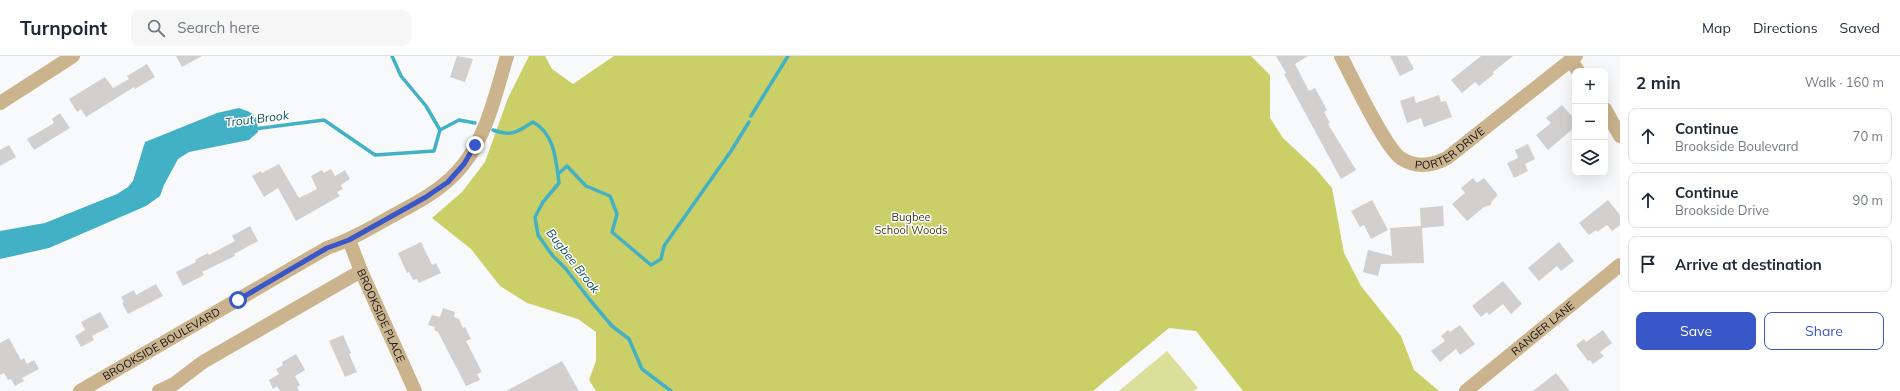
<!DOCTYPE html>
<html lang="en">
<head>
<meta charset="utf-8">
<style>
  body { margin:0; font-family:Mulish,sans-serif; background:#f6f6f7; color:#1f2937 }
  .controls { position:absolute; right:12px; top:12px; display:grid; overflow:hidden; border-radius:8px; box-shadow:0 4px 16px #0002 }
  .controls button { width:36px; height:36px; display:grid; place-items:center; padding:0; border:0; border-bottom:1px solid #e0e1e3; background:#fff; color:#1f2937; font:20px sans-serif }
  .stop { position:absolute; width:12px; height:12px; margin:-9px; border:3px solid #3957c9; border-radius:50%; background:#fff }
  .stop.end { background:#3957c9; border-color:#fff; box-shadow:0 1px 4px #0008 }
  .list { margin:0; padding:0; list-style:none }
  h2 { display:flex; justify-content:space-between; align-items:center; height:52px; margin:0; padding:0 16px; font-size:17px }
  h2 small { font-size:13px; font-weight:400; color:#747a83 }
  .list li { display:grid; grid-template-columns:26px 1fr auto; gap:12px; align-items:center; box-sizing:border-box; height:56px; margin:0 8px 8px; padding:0 8px; border:1px solid #e0e1e3; border-radius:8px }
  .list b { display:block; font-size:15px; white-space:nowrap }
  .list p { margin:0; font-size:13px; white-space:nowrap; color:#747a83 }
  .list em { font-size:13px; font-style:normal; color:#747a83 }
  .actions { display:flex; gap:8px; padding:12px 16px }
  .actions a { flex:1; padding:9px 0; border:1px solid #3957c9; border-radius:8px; text-align:center; font-size:14px; color:#3957c9 }
  .actions .main { background:#3957c9; color:#fff }
  .icon { flex:none; width:22px; height:22px; fill:none; stroke:currentColor; stroke-width:2; stroke-linecap:round; stroke-linejoin:round }
  .map { position:relative; flex:none; width:1620px; height:335px; overflow:hidden }
  header { display:flex; align-items:center; gap:24px; box-sizing:border-box; height:56px; padding:0 20px; background:#fff; border-bottom:1px solid #e0e1e3 }
  header strong { font-size:19px }
  nav { display:flex; gap:22px; margin-inline-start:auto; font-size:14px }
  .search { width:280px; height:36px; background:#f6f6f7; display:flex; align-items:center; gap:10px; box-sizing:border-box; padding:0 14px; border-radius:8px; color:#747a83; font-size:15px }
  main { display:flex }
  aside { flex:1; background:#fff }
  .map>svg:first-child { display:block }
  .green { fill:#dadf9a }
  .forest { fill:#cacf67 }
  .water { fill:#43b1c5 }
  .lines { fill:none; stroke-linecap:round; stroke-linejoin:round }
  .stream { stroke:#43b1c5; stroke-width:3.5 }
  .building { fill:#d1d0cf }
  .street { stroke:#cab38d; stroke-width:14 }
  .route { stroke:#3957c9; stroke-width:5 }
  .labels { text-anchor:middle; stroke-width:3; stroke-linejoin:round; paint-order:stroke }
  .street-label { font-size:11px; fill:#111; stroke:#fff }
  .park-label { font-size:11px; fill:#3b3d11; stroke:#fff }
  .water-label { font-size:12px; font-style:italic; fill:#0c4d58; stroke:#fff }
</style>
</head>
<body>
<header>
<strong>Turnpoint</strong>
<div class="search"><svg class="icon" aria-label="search" viewBox="0 0 24 24"><circle cx="10" cy="10" r="6"/><path d="M15 15l6 6"/></svg>Search here</div>
<nav><a>Map</a><a>Directions</a><a>Saved</a></nav>
</header>
<main>
<div class="map">
<svg width="1620" height="335" viewBox="0 0 1620 335">
  <rect width="100%" height="100%" fill="#f8f9fa"/>
  <path class="green" d="M 1167,295 L 1198,332 L 1194,335 L 1119,335 Z"/>
  <path class="forest" d="M 529,0 L 545,0 L 552,13 L 573,28 L 614,0 L 1251,0 L 1270,19 L 1270,62 L 1283,82 L 1316,113 L 1332,132 L 1344,197 L 1361,230 L 1401,280 L 1414,314 L 1439,335 L 1243,335 L 1196,275 L 1169,272 L 1093,335 L 596,335 L 589,324 L 596,305 L 596,276 L 578,263 L 527,247 L 500,230 L 471,193 L 432,162 L 462,136 L 485,106 L 508,42 Z"/>
  <path class="water" d="M 239,52 C 254,57 258,59 258,76 L 249,84 L 189,96 L 178,103 L 164,129 L 160,140 L 146,150 L 49,192 L 0,203 L 0,175 L 45,167 L 117,138 L 128,131 L 133,125 L 145,86 L 217,57 Z"/>
  <g class="lines">
    <path class="stream" d="M 751,60 L 788,0
      M 254,73 L 324,64 L 375,99 L 434,95 L 440,74 L 426,50 L 401,20 L 392,0
      M 440,74 L 459,64 L 475,67
      M 493,74 C 512,81 517,76 533,66 C 555,78 556,105 559,127 L 543,146 L 535,161 L 538,179 L 552,199 L 566,213 L 590,244 L 612,270 L 629,283 L 642,313 L 671,335
      M 558,118 L 567,110 L 586,130 L 610,140 L 617,158 L 612,176 L 651,209 L 661,203 L 664,190 L 731,95 L 749,66"/>
  </g>
  <path class="building" d="M 176,0 L 202,0 L 182,11 Z
    M 457,0 L 473,3 L 465,26 L 450,21 Z
    M 1276,0 L 1308,0 L 1295,8 L 1309,35 L 1315,32 L 1327,54 L 1324,56 L 1330,67 L 1328,68 L 1356,114 L 1341,123 L 1284,18 L 1286,17 Z
    M 1390,0 L 1407,0 L 1414,13 L 1400,20 Z
    M 1481,0 L 1513,0 L 1493,16 L 1494,18 L 1479,30 L 1475,26 L 1462,37 L 1451,24 Z
    M 147,8 L 155,21 L 135,33 L 134,31 L 123,38 L 86,61 L 81,53 L 77,56 L 69,43 L 105,21 L 113,32 L 129,23 L 127,20 Z
    M 1439,39 L 1441,46 L 1446,45 L 1452,61 L 1424,71 L 1421,62 L 1407,67 L 1400,45 L 1414,40 L 1416,47 Z
    M 1562,49 L 1575,64 L 1575,71 L 1548,94 L 1536,79 L 1551,67 L 1546,62 Z
    M 60,57 L 70,72 L 34,94 L 27,83 L 54,67 L 52,63 Z
    M 1528,88 L 1535,103 L 1525,108 L 1528,115 L 1514,122 L 1507,107 L 1518,102 L 1515,94 Z
    M 9,89 L 16,101 L 0,110 L 0,94 Z
    M 279,108 L 299,142 L 317,133 L 311,120 L 322,114 L 324,117 L 331,113 L 335,120 L 345,114 L 350,123 L 341,129 L 343,133 L 337,136 L 340,140 L 296,165 L 278,132 L 264,141 L 252,120 L 261,115 L 262,117 Z
    M 1473,122 L 1477,127 L 1484,122 L 1498,139 L 1492,145 L 1491,149 L 1484,151 L 1467,165 L 1452,148 L 1465,137 L 1461,132 Z
    M 1372,144 L 1388,174 L 1371,183 L 1364,169 L 1360,171 L 1351,155 Z
    M 1608,144 L 1620,159 L 1620,169 L 1612,175 L 1607,169 L 1597,176 L 1596,174 L 1589,179 L 1579,167 Z
    M 1443,150 L 1444,170 L 1422,172 L 1424,207 L 1381,208 L 1378,220 L 1363,216 L 1368,194 L 1392,200 L 1390,172 L 1421,170 L 1420,152 Z
    M 250,170 L 258,185 L 234,198 L 235,200 L 202,216 L 204,219 L 183,230 L 176,216 L 196,206 L 195,204 L 208,197 L 209,199 L 235,185 L 232,180 Z
    M 421,186 L 432,209 L 436,207 L 441,217 L 419,227 L 417,223 L 413,224 L 409,216 L 407,217 L 398,197 Z
    M 1559,186 L 1574,205 L 1561,215 L 1557,210 L 1539,225 L 1528,212 Z
    M 1503,225 L 1522,248 L 1511,258 L 1503,248 L 1489,259 L 1487,256 L 1481,261 L 1472,250 Z
    M 156,228 L 163,240 L 128,258 L 122,247 L 124,246 L 121,241 L 134,234 L 136,239 Z
    M 443,252 L 455,256 L 454,261 L 459,263 L 463,272 L 465,271 L 471,283 L 466,285 L 482,316 L 477,318 L 480,324 L 466,330 L 438,276 L 434,274 L 435,271 L 428,269 L 432,259 L 440,261 Z
    M 100,256 L 109,271 L 92,280 L 94,284 L 81,291 L 75,280 L 85,274 L 81,266 Z
    M 1460,269 L 1475,288 L 1460,299 L 1456,293 L 1440,306 L 1431,295 L 1445,285 L 1441,280 L 1448,274 L 1450,276 Z
    M 1603,274 L 1612,287 L 1600,296 L 1604,300 L 1593,308 L 1590,304 L 1588,305 L 1576,289 L 1584,283 L 1586,286 Z
    M 343,279 L 351,297 L 349,298 L 357,316 L 345,321 L 329,285 Z
    M 9,282 L 21,304 L 24,302 L 27,308 L 34,304 L 39,313 L 22,322 L 24,325 L 15,330 L 11,323 L 8,324 L 4,317 L 0,319 L 0,287 Z
    M 296,298 L 305,314 L 295,320 L 300,329 L 297,331 L 299,335 L 280,335 L 277,330 L 273,333 L 269,324 L 279,318 L 276,313 L 283,309 L 282,306 Z
    M 562,305 L 579,335 L 506,335 Z
    M 1556,317 L 1570,335 L 1533,335 Z"/>
  <g class="lines">
    <g class="street">
      <path id="s1" d="M 1341,0 C 1351,20 1387,95 1402,103 C 1417,112 1432,110 1447,102 L 1576,0"/>
      <path d="M 1571,4 L 1578,15"/>
      <path d="M 0,47 L 73,0"/>
      <path d="M 1605,53 L 1620,80"/>
      <path id="s2" d="M 349,184 L 361,215 L 415,335"/>
      <path id="s3" d="M 80,335 L 327,192 C 350,184 371,172 392,160 C 418,146 444,133 463,109 C 487,79 496,36 507,0"/>
      <path d="M 159,335 L 174,328 L 203,306 L 361,215"/>
      <path id="s4" d="M 1466,335 L 1620,209"/>
    </g>
  </g>
  <g class="lines">
    <path class="route" d="M 238,244 L 327,192 L 349,184 L 426,141 L 448,126 L 464,108 L 475,89"/>
  </g>
  <g class="labels">
    <g class="street-label">
      <text dy="4" stroke="none"><textPath href="#s1" startOffset="174">PORTER DRIVE</textPath></text>
      <text dy="4" stroke="none"><textPath href="#s2" startOffset="82">BROOKSIDE PLACE</textPath></text>
      <text dy="4" stroke="none"><textPath href="#s4" startOffset="99">RANGER LANE</textPath></text>
      <text dy="4" stroke="none"><textPath href="#s3" startOffset="94">BROOKSIDE BOULEVARD</textPath></text>
    </g>
    <g class="park-label">
      <text x="911" y="165">Bugbee<tspan x="911" dy="13">School Woods</tspan></text>
    </g>
    <g class="water-label">
      <text transform="translate(257 63) rotate(-7)" y="4">Trout Brook</text>
      <text transform="translate(573 205) rotate(52)" y="4">Bugbee Brook</text>
    </g>
  </g>
</svg>
<div class="controls">
<button>+</button>
<button>−</button>
<button><svg class="icon" aria-label="layers" viewBox="0 0 24 24"><path d="M12 4l9 5-9 5-9-5zM3 14l9 5 9-5"/></svg></button>
</div>
<div class="stop" style="left:238px;top:244px"></div>
<div class="stop end" style="left:475px;top:89px"></div>
</div>
<aside>
<h2>2 min<small>Walk · 160 m</small></h2>
<ul class="list">
<li><svg class="icon" aria-label="ahead" viewBox="0 0 24 24"><path d="M12 20V5M6 11l6-6 6 6"/></svg><div><b>Continue</b><p>Brookside Boulevard</p></div><em>70 m</em></li>
<li><svg class="icon" aria-label="ahead" viewBox="0 0 24 24"><path d="M12 20V5M6 11l6-6 6 6"/></svg><div><b>Continue</b><p>Brookside Drive</p></div><em>90 m</em></li>
<li><svg class="icon" aria-label="arrive" viewBox="0 0 24 24"><path d="M6 21V4h12l-3 4 3 4H6"/></svg><div><b>Arrive at destination</b></div></li>
</ul>
<div class="actions"><a class="main">Save</a><a>Share</a></div>
</aside>
</main>
</body>
</html>
